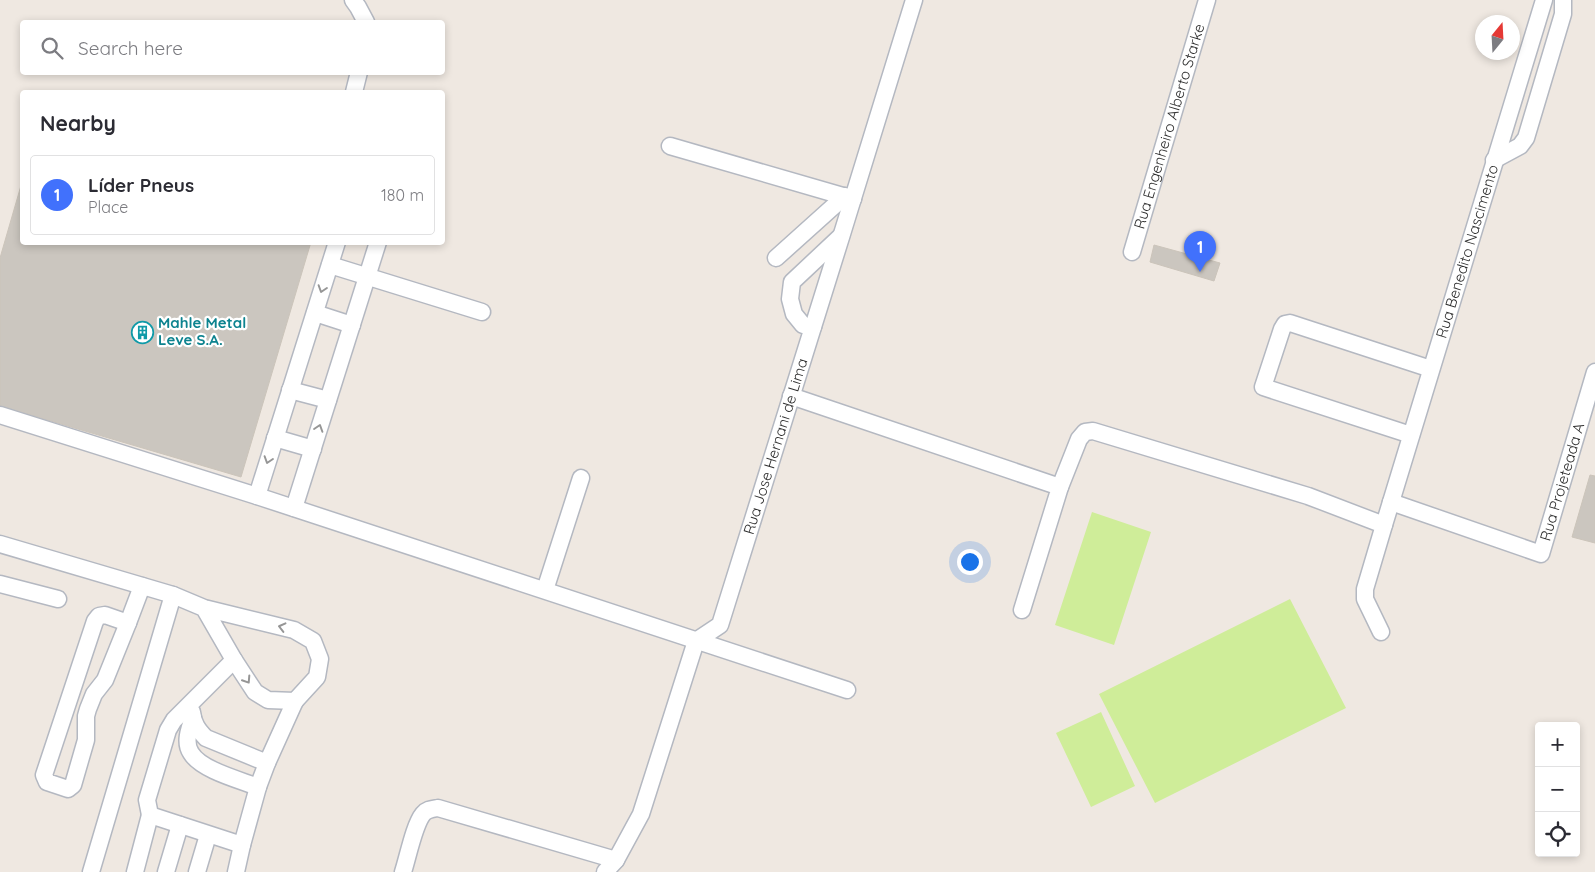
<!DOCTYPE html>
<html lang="en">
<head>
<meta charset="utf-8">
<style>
  body { margin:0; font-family:Quicksand,sans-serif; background:#f7f7f7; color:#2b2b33 }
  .controls { position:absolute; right:15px; bottom:15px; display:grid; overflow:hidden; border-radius:5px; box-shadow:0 2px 8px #0003 }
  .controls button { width:45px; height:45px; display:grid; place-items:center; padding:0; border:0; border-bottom:1px solid #e1e1e2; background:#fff; color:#2b2b33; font:25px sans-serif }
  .compass { position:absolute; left:1475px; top:15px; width:45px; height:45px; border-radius:50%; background:#fff; box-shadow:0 2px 8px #0003; rotate:18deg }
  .you { position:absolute; left:969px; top:561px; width:18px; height:18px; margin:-12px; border:4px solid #fff; border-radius:50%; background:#1a73e8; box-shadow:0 0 0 8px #1a73e833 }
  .badge { display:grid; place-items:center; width:32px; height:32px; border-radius:50%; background:#4171fc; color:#fff; font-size:16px; font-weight:700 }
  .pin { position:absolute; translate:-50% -41px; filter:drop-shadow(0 1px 2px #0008) }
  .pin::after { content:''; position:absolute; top:26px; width:18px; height:15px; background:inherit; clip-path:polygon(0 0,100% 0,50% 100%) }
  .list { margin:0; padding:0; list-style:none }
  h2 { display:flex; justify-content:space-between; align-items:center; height:65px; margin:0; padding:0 20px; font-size:21px }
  h2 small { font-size:16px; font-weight:400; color:#7c7c81 }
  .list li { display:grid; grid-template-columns:32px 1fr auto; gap:15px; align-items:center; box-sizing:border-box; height:80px; margin:0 10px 10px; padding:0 10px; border:1px solid #e1e1e2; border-radius:5px }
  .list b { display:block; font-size:19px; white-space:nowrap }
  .list p { margin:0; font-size:16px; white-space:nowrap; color:#7c7c81 }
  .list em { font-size:16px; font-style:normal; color:#7c7c81 }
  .icon { flex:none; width:28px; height:28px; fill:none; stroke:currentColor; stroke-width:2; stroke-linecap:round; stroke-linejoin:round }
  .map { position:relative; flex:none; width:1595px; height:872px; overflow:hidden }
  .search { position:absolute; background:#fff; box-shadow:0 2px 8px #0003; left:20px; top:20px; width:425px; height:55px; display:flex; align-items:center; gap:12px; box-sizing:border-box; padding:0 18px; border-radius:5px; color:#7c7c81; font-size:19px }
  .panel { position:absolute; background:#fff; box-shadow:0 2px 8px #0003; left:20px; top:90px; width:425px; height:155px; border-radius:5px }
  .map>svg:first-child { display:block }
  .pitch { fill:#cfed99 }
  .building { fill:#cbc6bf; stroke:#cbc4ba }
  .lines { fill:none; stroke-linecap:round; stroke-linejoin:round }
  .minor-casing { stroke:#b4b8c1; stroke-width:19 }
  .minor { stroke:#fff; stroke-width:16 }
  .oneway { stroke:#969696 }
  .labels { text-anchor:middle; stroke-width:4.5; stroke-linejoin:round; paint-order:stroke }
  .street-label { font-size:15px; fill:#2e2e2e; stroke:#fff }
  .culture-label { font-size:15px; font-weight:bold; fill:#0d838f; stroke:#fff; text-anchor:start }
</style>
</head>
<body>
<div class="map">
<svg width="1595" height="872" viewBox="0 0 1595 872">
  <rect width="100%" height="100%" fill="#efe8e1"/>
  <path class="pitch" d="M 1092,512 L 1151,532 L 1114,645 L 1055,625 Z
    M 1290,599 L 1346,708 L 1155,803 L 1099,694 Z
    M 1101,712 L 1135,786 L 1091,807 L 1056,733 Z"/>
  <path class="building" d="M 22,182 L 22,242 L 311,242 L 241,477 L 0,406 L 0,258 Z
    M 1154,245 L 1220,263 L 1214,281 L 1150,262 Z
    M 1590,475 L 1595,476 L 1595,543 L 1572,537 Z"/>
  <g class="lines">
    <defs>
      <g id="minor">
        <path d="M 353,0 L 358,7 L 366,22"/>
        <path d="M 354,92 L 359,72"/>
        <path d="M 670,146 L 853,199"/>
        <path d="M 1494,160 L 1520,146 L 1526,138 L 1563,14 L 1563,0"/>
        <path id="s1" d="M 1132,252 L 1207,0"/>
        <path d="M 776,258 L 845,196"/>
        <path d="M 330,265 L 482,312"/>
        <path d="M 315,313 L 352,325"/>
        <path d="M 813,327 L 803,325 L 794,314 L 790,299 L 792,282 L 841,236"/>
        <path d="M 290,390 L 328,400"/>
        <path d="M 791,396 L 1060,487 L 1022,610"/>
        <path d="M 0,415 L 257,496 L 847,690"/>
        <path d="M 1411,435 L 1263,387 L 1282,329 L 1285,324 L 1290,323 L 1431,369"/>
        <path d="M 275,438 L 313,449"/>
        <path d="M 1060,487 L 1079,439 L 1085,432 L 1093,431 L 1308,496 L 1384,525 L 1365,589 L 1365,599 L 1381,632"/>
        <path d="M 257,496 L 337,242"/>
        <path id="s2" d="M 1391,502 L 1541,554 L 1595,372"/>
        <path d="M 294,508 L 378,242"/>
        <path id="s3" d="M 1384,525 L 1544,0"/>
        <path d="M 0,544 L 173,595 L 204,608 L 294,630 L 313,641 L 320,659 L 317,677 L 295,701 L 268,700 L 255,692 L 234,660 L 204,608"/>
        <path d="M 0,584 L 58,599"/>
        <path d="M 545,590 L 581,478"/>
        <path d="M 105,615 L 128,623 L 105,680 L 94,694 L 88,709 L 86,716 L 86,740 L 73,785 L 68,789 L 47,782 L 44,775 L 95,621 L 99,616 Z"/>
        <path d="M 128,623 L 142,586"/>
        <path d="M 234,660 L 174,720 L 168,730 L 147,800 L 150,815 L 242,845 L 258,787 L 267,763 L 295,701"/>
        <path d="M 192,712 C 193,723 198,730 206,738 L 267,763"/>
        <path d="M 193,718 C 189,729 184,743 191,753 C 201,770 240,780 258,787"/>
        <path d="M 91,872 L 173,595"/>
        <path d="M 135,872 L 150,815"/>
        <path d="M 166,872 L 180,825"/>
        <path d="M 197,872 L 208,835"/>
        <path d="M 236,872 L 242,845"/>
        <path d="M 403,872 C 408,857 414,825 423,814 C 427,809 432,809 438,808 L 616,860"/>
        <path id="s4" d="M 605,872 L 616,860 L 641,814 L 696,641 L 720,625 L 842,234 L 914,0"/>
      </g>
    </defs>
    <use href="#minor" class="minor-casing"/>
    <use href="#minor" class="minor"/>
  </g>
  <defs><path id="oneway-chevron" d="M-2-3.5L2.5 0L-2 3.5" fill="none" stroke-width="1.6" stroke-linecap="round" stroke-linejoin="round" transform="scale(1.25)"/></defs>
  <g class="oneway">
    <use href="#oneway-chevron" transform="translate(322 289) rotate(108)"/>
    <use href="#oneway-chevron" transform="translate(319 428) rotate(-72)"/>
    <use href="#oneway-chevron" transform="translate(268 460) rotate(108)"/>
    <use href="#oneway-chevron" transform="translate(282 627) rotate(-166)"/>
    <use href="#oneway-chevron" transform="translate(247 680) rotate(57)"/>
  </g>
  <defs>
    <symbol id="building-ring" viewBox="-11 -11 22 22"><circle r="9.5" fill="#fff" stroke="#0f9aa8" stroke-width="1.5"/><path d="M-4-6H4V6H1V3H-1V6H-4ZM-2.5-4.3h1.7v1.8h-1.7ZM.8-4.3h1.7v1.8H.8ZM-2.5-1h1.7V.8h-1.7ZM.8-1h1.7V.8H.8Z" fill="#0f9aa8"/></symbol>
  </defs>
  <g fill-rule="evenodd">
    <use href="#building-ring" x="130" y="320" width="25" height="25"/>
  </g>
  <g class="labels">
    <g class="street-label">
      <text dy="5" stroke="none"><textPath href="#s1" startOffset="131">Rua Engenheiro Alberto Starke</textPath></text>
      <text dy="5" stroke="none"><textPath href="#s3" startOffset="286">Rua Benedito Nascimento</textPath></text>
      <text dy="5" stroke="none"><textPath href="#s4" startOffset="466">Rua Jose Hernani de Lima</textPath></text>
      <text dy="5" stroke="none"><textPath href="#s2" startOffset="234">Rua Projeteada A</textPath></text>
    </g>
    <g class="culture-label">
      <text x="158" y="328">Mahle Metal<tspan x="158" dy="17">Leve S.A.</tspan></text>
    </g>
  </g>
</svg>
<div class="controls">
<button>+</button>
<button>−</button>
<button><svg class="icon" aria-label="locate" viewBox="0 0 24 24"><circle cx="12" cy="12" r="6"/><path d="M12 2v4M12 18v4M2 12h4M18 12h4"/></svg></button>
</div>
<svg class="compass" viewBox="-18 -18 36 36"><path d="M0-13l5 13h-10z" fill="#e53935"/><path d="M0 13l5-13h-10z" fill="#7c7c81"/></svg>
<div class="you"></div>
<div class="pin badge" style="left:1200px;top:272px">1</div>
<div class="search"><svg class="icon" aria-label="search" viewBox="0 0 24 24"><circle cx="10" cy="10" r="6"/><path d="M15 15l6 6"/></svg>Search here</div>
<section class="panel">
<h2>Nearby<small></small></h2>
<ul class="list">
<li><span class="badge">1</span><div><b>Líder Pneus</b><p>Place</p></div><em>180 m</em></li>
</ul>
</section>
</div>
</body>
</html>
